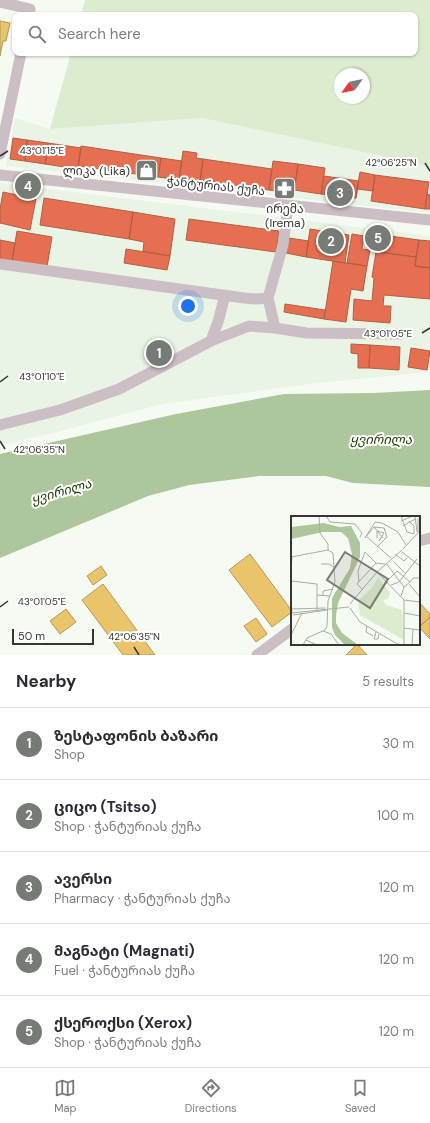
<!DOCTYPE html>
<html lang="en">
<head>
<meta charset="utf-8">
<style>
  body { margin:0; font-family:"DM Sans","Noto Sans Georgian",sans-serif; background:#f7f7f7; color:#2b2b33 }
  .compass { position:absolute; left:334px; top:68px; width:36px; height:36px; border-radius:50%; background:#fff; box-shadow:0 1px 3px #0004; rotate:237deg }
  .scale { position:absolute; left:12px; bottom:10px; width:82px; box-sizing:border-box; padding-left:4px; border:2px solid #333631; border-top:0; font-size:11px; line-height:14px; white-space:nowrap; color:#333631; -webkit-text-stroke:3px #fff; paint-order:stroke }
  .you { position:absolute; left:188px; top:306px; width:14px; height:14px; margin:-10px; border:3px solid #fff; border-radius:50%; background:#1a73e8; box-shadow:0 0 0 6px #1a73e833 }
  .badge { display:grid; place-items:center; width:26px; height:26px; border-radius:50%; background:#777b75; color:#fff; font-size:13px; font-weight:700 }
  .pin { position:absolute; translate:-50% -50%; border:2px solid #fff; box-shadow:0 1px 4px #0006 }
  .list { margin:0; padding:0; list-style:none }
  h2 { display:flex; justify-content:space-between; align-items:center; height:52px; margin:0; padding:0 16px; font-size:17px }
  h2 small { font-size:13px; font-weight:400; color:#7c7c81 }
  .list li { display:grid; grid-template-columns:26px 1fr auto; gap:12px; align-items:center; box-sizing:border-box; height:72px; padding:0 16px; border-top:1px solid #e1e1e2 }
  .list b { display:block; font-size:15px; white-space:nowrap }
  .list p { margin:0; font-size:13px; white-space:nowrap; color:#7c7c81 }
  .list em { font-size:13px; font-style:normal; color:#7c7c81 }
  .icon { flex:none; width:22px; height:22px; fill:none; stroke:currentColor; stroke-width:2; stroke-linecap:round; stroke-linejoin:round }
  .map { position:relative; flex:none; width:430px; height:655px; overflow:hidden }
  .search { position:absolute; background:#fff; box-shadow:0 1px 3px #0004; left:12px; right:12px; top:12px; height:44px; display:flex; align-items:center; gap:10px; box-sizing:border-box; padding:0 14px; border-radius:8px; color:#7c7c81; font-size:15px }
  .sheet { height:412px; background:#fff }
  nav { display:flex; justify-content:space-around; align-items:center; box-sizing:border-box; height:56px; border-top:1px solid #e1e1e2; background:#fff; font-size:11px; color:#7c7c81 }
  nav a { display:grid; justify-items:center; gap:2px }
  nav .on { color:#777b75 }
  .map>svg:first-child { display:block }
  .built { fill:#eaf4e4 }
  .green { fill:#dbedce; fill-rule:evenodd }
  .water { fill:#aec69b }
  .homes { fill:#e9c46a; stroke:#b29959 }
  .shops { fill:#e76f51; stroke:#b15e47 }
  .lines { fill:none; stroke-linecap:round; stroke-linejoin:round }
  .minor { stroke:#cbbec4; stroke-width:11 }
  .ticks { fill:none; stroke:#333631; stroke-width:1.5 }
  .labels { text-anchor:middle; stroke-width:4; stroke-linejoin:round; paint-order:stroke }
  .poi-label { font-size:12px; fill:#333631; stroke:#fff; text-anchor:end }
  .street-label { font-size:12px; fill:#333631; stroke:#fff }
  .water-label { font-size:13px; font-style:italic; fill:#203d00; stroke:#fff }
  .inset-road { fill:none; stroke:#a7aca5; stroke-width:1 }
  .view { fill:#777b75; fill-opacity:0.15; stroke:#777b75; stroke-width:2 }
  .inset-edge { fill:none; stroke:#333631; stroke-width:2 }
  .ticks-label { font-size:10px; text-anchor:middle; fill:#333631; stroke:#fff; stroke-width:4; stroke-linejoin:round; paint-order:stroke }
</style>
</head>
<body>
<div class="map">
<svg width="430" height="655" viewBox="0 0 430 655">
  <rect width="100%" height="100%" fill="#f5faf2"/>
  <path class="built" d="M 15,118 L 50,129 L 202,118 L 430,166 L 430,213 L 6,166 Z
    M 0,183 L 430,236 L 430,372 L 318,383 L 162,404 L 49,434 L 0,445 Z"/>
  <path class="green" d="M 85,0 L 430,0 L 430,166 L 202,118 L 50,129 L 71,53 L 415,53 L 415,15 L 81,15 ZM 340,74 L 364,74 L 364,98 L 340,98 Z"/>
  <path class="water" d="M 430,390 L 430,487 L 353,483 L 326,476 L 259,476 L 189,485 L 148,496 L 0,558 L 0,454 L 176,414 L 284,394 L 374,393 Z"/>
  <path class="homes" d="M 0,21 L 10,23 L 6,41 L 3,41 L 0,56 Z
    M 250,554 L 292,611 L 292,612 L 272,627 L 229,570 Z
    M 101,566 L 107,575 L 93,585 L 87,576 Z
    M 103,584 L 155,655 L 123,655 L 82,600 Z
    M 419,602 L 430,614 L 430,617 L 419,627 Z
    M 66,609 L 76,622 L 60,634 L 50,621 Z
    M 430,617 L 430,639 L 419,627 Z
    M 256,618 L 267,634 L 256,642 L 244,626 Z
    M 357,644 L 367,655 L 346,655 Z"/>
  <path class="shops" d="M 13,138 L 27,140 L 25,161 L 10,159 Z
    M 27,140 L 48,143 L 45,164 L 25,161 Z
    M 48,143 L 81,148 L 78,169 L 45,164 Z
    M 81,146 L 161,158 L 158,177 L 78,166 Z
    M 183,151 L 197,153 L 196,158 L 203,159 L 200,183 L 179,180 Z
    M 161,158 L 182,161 L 179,180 L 158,177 Z
    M 203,159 L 272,169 L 269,190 L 200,180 Z
    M 273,161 L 298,164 L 294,193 L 269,190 Z
    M 298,164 L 325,168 L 321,194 L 294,190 Z
    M 360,172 L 375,175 L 373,191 L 357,189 Z
    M 375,175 L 429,182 L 425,209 L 371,201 Z
    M 324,176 L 359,181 L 356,198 L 321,194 Z
    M 3,192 L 36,199 L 30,230 L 0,223 L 0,209 Z
    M 427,194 L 430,195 L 430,209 L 425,209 Z
    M 44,198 L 133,212 L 129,239 L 40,225 Z
    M 133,212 L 175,219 L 170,256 L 143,251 L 144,242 L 129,239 Z
    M 189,219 L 279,231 L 276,252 L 186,240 Z
    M 310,229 L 349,235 L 345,263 L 306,257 Z
    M 17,231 L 52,237 L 47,267 L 12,261 Z
    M 352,234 L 364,236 L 362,249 L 370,250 L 367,266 L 347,263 Z
    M 375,234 L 419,240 L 416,257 L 373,251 Z
    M 289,238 L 309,241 L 306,257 L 286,253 Z
    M 0,240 L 15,243 L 12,261 L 0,259 Z
    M 419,240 L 430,241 L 430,268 L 415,266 Z
    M 126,249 L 170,256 L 167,270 L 124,263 Z
    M 376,252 L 416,257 L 415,266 L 430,268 L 430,299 L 384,295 L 383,306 L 391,306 L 390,323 L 353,320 L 354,299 L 372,301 L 374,278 L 372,277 Z
    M 333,261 L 367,266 L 363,291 L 351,289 L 346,322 L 324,319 Z
    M 285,304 L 325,310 L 324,319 L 284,312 Z
    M 351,344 L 370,345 L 369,368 L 358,368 L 358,354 L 351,353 Z
    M 370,345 L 400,347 L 399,370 L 369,368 Z
    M 411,348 L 430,351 L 427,370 L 408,367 Z"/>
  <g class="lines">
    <path class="minor" d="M 0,2 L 30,9
      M 0,154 L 21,53
      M 0,175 L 430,220
      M 0,264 L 244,298 L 256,299 L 268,298 L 283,245 L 288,206
      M 268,298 L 275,328 L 307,333 L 400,334
      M 211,341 L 249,326 L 275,328
      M 0,425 L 60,410 L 119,389 L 211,341 L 218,322 L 225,295
      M 419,541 L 430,538
      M 257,655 L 292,629"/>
  </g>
  <path class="ticks" d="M 0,156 L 8,151M 425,163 L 430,171M 422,333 L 430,328M 0,382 L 8,376M 0,441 L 5,449M 0,607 L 8,601M 134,647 L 139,655"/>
  <defs>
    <symbol id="shop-square" viewBox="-11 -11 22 22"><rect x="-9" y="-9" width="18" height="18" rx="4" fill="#777b75" stroke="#fff"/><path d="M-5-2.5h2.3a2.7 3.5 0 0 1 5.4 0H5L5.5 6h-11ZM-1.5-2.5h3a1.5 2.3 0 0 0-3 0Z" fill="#fff"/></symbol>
    <symbol id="pharmacy-square" viewBox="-11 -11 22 22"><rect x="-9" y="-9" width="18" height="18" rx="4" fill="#777b75" stroke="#fff"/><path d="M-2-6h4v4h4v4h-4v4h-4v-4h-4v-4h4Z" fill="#fff"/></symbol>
  </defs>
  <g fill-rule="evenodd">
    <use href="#shop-square" x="134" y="158" width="25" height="25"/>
    <use href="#pharmacy-square" x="272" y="176" width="25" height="25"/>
  </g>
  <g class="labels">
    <g class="poi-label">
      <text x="130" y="175">ლიკა (Lika)</text>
      <text x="285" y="213" text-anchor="middle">ირემა<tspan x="285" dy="14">(Irema)</tspan></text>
    </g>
    <g class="street-label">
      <text transform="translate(216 186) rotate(6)" y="4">ჭანტურიას ქუჩა</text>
    </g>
    <g class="water-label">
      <text x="381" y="444">ყვირილა</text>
      <text transform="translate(61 491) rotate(-16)" y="5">ყვირილა</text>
    </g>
  </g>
  <g transform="translate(291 516)">
    <rect width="129" height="129" fill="#f5faf2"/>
    <path d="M 87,61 L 99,77 L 97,83 L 92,84 L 95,89 L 111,94 L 113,124 L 69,99 L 67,85 L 81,72 Z" fill="#dbedce"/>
    <path d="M 33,7 L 48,11 L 60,10 L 69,27 L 69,41 L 47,87 L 45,99 L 45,107 L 51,117 L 67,129 L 54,129 L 44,119 L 41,111 L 41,82 L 59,52 L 61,38 L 57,22 L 50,16 L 32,16 L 0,23 L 0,11 Z" fill="#aec69b"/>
    <path class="inset-road" d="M 28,0 L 29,17 L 37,28 L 37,34M 35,0 L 39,6 L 64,8 L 71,17 L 69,21M 110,0 L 116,16 L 123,18 L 123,10 L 118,5M 124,0 L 126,16M 110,5 L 122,0M 112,10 L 124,3M 83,11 L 92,22M 76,21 L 100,42M 74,22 L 84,6 L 91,7 L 107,16 L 115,29M 74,22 L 83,11 L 93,12 L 96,21 L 87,30M 86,22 L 86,15 L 93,17 L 88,25M 112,33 L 127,17 L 127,2M 74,36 L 85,47M 111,36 L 129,50M 104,38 L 113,45 L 116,42M 0,41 L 37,34 L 42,37 L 44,66 L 37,85 L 36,110 L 34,114 L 16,122 L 12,129M 103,46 L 115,58M 95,47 L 113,71M 30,48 L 38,48 L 43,51M 0,53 L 1,41M 86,56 L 113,84M 0,65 L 26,68 L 26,94M 96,65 L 106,55 L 119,66 L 122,62 L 129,62M 68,66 L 67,55 L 74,36M 118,68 L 129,81M 100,69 L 108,66 L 126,43M 72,74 L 66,68 L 85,47 L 94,48M 26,79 L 39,80M 32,80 L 32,75 L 42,73M 110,80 L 113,71 L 119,66M 0,82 L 1,97M 113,84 L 113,129M 113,84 L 129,86M 59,88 L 86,56 L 111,34M 59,92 L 69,106 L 108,129M 1,93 L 34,92M 0,97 L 58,91M 113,97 L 129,100M 2,99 L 36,94M 76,110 L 75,116 L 82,120M 113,112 L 129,114M 32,115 L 40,118 L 48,129M 85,116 L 83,123 L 87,123 L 88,118M 0,119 L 11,97M 15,124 L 26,129M 121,129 L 122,113"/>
    <path class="view" d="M 54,36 L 97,63 L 79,92 L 36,64 Z"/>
    <rect width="129" height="129" class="inset-edge"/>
  </g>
  <g class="ticks-label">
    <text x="42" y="154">43°01'15"E</text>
    <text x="391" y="166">42°06'25"N</text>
    <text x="388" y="337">43°01'05"E</text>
    <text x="42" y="380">43°01'10"E</text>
    <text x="39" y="453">42°06'35"N</text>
    <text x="42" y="605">43°01'05"E</text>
    <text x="134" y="640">42°06'35"N</text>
  </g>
</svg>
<svg class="compass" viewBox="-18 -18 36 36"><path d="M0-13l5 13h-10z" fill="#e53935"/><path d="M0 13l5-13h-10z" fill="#7c7c81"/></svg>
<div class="scale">50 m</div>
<div class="you"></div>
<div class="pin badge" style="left:159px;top:353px">1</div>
<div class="pin badge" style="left:331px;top:241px">2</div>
<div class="pin badge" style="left:340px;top:193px">3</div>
<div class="pin badge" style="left:28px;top:186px">4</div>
<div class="pin badge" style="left:378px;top:238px">5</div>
<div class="search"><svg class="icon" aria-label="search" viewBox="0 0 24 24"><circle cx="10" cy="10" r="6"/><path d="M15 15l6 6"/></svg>Search here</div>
</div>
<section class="sheet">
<h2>Nearby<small>5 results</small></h2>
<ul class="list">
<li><span class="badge">1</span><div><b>ზესტაფონის ბაზარი</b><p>Shop</p></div><em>30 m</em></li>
<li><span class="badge">2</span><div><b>ციცო (Tsitso)</b><p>Shop · ჭანტურიას ქუჩა</p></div><em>100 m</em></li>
<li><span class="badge">3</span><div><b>ავერსი</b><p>Pharmacy · ჭანტურიას ქუჩა</p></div><em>120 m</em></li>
<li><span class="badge">4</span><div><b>მაგნატი (Magnati)</b><p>Fuel · ჭანტურიას ქუჩა</p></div><em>120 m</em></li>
<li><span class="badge">5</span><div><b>ქსეროქსი (Xerox)</b><p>Shop · ჭანტურიას ქუჩა</p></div><em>120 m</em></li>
</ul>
</section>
<nav>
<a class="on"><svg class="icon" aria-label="map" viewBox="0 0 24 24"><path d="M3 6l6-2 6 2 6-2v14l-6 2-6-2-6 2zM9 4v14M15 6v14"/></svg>Map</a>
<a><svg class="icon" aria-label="directions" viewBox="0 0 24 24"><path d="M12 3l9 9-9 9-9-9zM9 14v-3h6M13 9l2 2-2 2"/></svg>Directions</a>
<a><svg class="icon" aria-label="saved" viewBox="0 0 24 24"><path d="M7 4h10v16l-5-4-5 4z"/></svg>Saved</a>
</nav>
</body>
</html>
